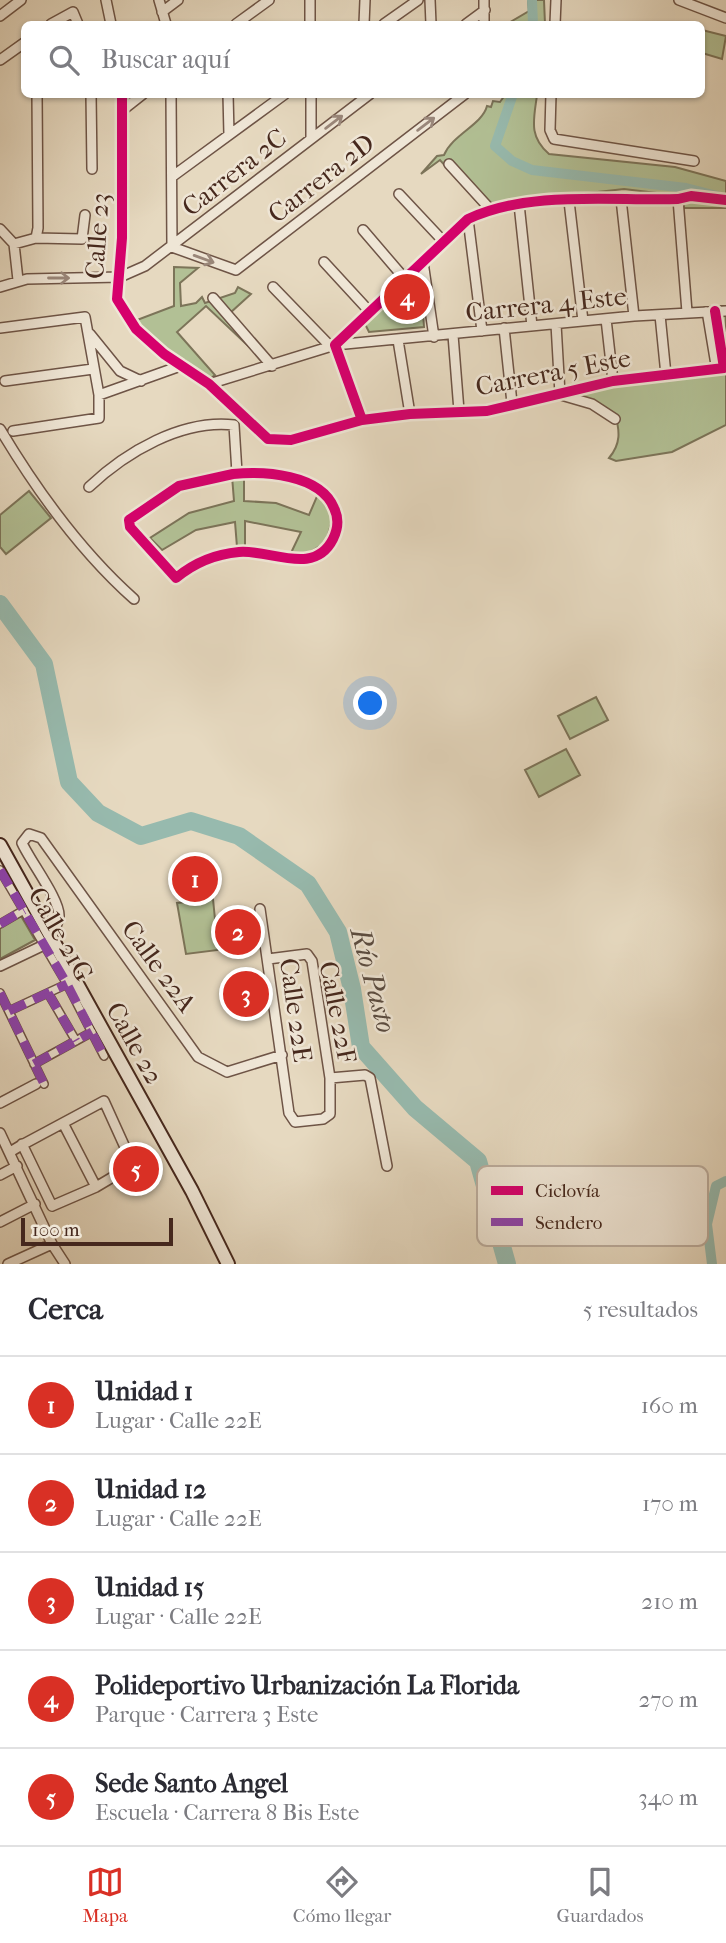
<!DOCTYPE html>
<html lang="es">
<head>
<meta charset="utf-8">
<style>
  body { margin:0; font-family:"IM FELL French Canon",serif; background:#f2f2f3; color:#2b2b33 }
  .scale { position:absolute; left:21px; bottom:18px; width:152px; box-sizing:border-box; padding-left:7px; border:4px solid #46281d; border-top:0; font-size:19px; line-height:24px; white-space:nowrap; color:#46281d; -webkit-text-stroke:5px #efe6d6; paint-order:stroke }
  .you { position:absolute; left:371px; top:704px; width:24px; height:24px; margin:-18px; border:5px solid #fff; border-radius:50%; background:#1a73e8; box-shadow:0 0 0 10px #1a73e833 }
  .badge { display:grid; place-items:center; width:46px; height:46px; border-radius:50%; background:#d93025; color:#fff; font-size:23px; font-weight:700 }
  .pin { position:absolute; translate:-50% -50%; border:4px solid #fff; box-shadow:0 2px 7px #0006 }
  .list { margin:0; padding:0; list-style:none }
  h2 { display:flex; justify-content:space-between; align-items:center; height:91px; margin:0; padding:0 28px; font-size:30px }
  h2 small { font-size:23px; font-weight:400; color:#7c7c81 }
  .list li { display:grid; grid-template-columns:46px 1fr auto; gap:21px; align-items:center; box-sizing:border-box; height:98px; padding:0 28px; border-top:2px solid #e1e1e2 }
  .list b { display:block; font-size:26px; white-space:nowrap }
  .list p { margin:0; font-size:23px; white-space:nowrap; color:#7c7c81 }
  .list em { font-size:23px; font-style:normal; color:#7c7c81 }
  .icon { flex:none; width:38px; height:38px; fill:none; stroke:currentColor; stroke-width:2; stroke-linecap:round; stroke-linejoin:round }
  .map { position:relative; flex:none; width:726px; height:1264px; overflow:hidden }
  .search { position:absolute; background:#fff; box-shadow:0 2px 5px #0004; left:21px; right:21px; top:21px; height:77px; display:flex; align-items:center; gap:18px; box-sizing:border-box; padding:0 24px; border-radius:10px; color:#7c7c81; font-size:26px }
  .sheet { height:581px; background:#fff }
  nav { display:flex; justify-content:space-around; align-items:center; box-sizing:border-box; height:98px; border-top:2px solid #e1e1e2; background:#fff; font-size:19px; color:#7c7c81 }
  nav a { display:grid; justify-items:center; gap:4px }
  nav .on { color:#d93025 }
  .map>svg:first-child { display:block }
  .green { fill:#b2c095; stroke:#7c7459; stroke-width:2 }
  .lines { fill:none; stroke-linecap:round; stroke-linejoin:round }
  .canal { stroke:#97baae; stroke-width:10 }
  .river { stroke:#97baae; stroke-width:18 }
  .pedestrian-casing { stroke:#6e5446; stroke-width:10 }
  .minor-casing { stroke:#6e5446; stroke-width:12 }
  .secondary-casing { stroke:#46281d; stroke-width:16 }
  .pedestrian { stroke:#efe6d6; stroke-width:7 }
  .minor { stroke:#efe6d6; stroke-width:9 }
  .secondary { stroke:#efe6d6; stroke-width:12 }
  .quiet { stroke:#8e44ad; stroke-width:9; stroke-dasharray:18 9; stroke-linecap:butt }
  .cycleway-casing { stroke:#efe6d6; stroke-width:15 }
  .cycleway { stroke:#d6006c; stroke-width:10 }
  .oneway { stroke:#9a877a }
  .labels { text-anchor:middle; stroke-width:5; stroke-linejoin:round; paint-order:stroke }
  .street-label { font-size:26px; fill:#46281d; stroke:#efe6d6 }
  .water-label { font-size:28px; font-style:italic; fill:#5a4c41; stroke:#efe6d6 }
  .key { fill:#efe6d6; stroke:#bcad9e; stroke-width:2 }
  .key-label { font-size:19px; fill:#46281d }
</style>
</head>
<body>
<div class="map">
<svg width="726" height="1264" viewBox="0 0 726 1264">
  <rect width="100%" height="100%" fill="#e6d9c0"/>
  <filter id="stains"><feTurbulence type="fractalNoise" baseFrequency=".00286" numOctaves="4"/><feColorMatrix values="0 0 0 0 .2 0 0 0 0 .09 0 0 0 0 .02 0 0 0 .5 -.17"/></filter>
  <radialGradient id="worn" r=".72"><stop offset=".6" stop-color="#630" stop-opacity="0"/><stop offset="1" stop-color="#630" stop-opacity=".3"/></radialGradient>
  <path class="green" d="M 528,0 L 544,0 L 545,24 L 490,24 L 507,24 L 529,11 Z
    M 702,30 L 726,36 L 722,59 L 702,53 Z
    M 505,95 L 537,95 C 534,119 528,136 549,154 L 675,167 L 726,181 L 726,208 L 684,208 L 681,196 L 624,189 L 480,205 L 440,160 L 421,174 L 437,156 L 444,155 C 453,134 482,125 487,106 L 491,107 L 493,101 L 500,102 Z
    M 174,267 L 198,268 L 180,283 L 181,306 L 196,303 L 202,297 L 205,303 L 235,293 L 238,287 L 251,294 L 229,314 L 262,359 L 206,306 L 177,332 L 215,375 L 207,381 L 150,341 L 137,320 L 174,306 Z
    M 420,271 L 424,327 L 369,332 L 364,322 Z
    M 711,306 L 726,306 L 726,425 L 672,452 L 616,461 L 609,458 C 621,444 620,431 615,414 L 557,389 L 604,377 L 616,383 L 709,372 L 719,365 L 720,347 Z
    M 244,475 L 244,501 L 276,503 L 309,515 L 318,494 L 333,517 L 326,542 L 307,554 L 290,555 L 301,532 L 245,521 L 245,546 L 237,547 L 235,522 L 196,530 L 162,550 L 150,538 L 189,513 L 234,501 L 232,476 Z
    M 29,491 L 51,518 L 6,554 L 0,547 L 0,515 Z
    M 596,697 L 608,720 L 570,739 L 558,716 Z
    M 566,749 L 580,775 L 539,797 L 525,770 Z
    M 213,899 L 218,950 L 186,954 L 177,903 Z
    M 21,916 L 35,940 L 0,959 L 0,928 Z"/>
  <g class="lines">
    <path class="canal" d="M 532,0 L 533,24
      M 513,94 L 495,146 L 512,161 L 532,170 L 686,188 L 717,196
      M 712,1264 L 707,1224 L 716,1186 L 726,1181"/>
    <path class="river" d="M 0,604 L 44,664 L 69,782 L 98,813 L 141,836 L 191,821 L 239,836 L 308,884 L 338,932 L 352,989 L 361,1047 L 415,1108 L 478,1161 L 507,1264"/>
    <defs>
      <path id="pedestrian" d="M 706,311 L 715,365
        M 0,870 L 67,984 L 104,1056
        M 0,924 L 24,910
        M 0,993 L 44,1084
        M 48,993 L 76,1041
        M 9,1011 L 67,984
        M 34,1064 L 92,1032"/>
      <path id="minor" d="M 106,0 L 111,24
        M 159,0 L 166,24
        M 310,0 L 310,24
        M 430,0 L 431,24
        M 484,0 L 484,24
        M 679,0 L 726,18
        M 162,12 L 178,0
        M 0,16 L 21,0
        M 51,24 L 73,12 L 78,24
        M 236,24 L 269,0
        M 364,24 L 365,0
        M 384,24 L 418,0
        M 466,24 L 485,10
        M 555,24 L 556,0
        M 0,60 L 24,43
        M 91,94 L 92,169
        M 122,94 L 122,238 L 117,299 L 136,329 L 164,354 L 209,384 L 268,439 L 291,440 L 362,420 L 410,414 L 487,411 L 613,381 L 724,368 L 715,311
        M 171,94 L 172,247 L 236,270 L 465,94
        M 228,94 L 229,135
        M 551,94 L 550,130 L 554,139 L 694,161
        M 124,109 L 143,94
        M 311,139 L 311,94
        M 449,164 L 490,209
        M 173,176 L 285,94
        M 399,194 L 444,242
        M 621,199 L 634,316
        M 678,199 L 687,312
        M 569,201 L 583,321
        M 519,204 L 532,326
        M 468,219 L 482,331
        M 0,229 L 14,244 L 18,280
        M 363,230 L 405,279
        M 36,238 L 82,239 L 85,215
        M 14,244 L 36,238 L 38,228 L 37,94
        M 324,262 L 370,312
        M 423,262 L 434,337
        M 0,287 L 27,279 L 120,277 L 145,266 L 370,94
        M 273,287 L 331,347
        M 213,298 L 272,366
        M 660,315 L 666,375
        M 606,319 L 613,381
        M 556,324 L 560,394
        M 0,328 L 85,317 L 99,395 L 99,418 L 13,431
        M 504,328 L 512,403
        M 90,334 L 120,371 L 141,381
        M 453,335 L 459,411
        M 398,340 L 410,414
        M 5,381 L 93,369
        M 209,384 L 335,345 L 634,316 L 726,311
        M 99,395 L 183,365
        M 561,395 L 592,404 L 615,419
        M 362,420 L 335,345 L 468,219 C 530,190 610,201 678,199 L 691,196 L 726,200
        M 0,429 C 37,491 80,551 134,599
        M 233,474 C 264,471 320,474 334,508 C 339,518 338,529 333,539 C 314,577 270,549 239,552 C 216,554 194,563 176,578 L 130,527 L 129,520 L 179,486 Z
        M 89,487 C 126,452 182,419 234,425 L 237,473
        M 260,909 L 289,1113 L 295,1122 L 323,1119 L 330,1114 L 330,1078 L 312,961 L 307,954 L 268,959
        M 51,938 C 53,932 58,924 59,917 C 61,901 30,861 22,843 L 29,834 L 41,838 L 198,1057 L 227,1072 L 282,1055
        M 0,966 L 44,945
        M 330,1078 L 365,1075 L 370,1078 L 387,1166
        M 0,1103 L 36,1084
        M 63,1123 L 96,1187
        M 0,1133 L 52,1244 L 65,1264
        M 10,1152 L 20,1146 L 104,1101 L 133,1165 L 96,1187 L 52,1206 L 22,1144
        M 0,1175 L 17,1166
        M 0,1222 L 35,1204
        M 8,1264 L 52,1244"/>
      <path id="secondary" d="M 0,845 L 192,1191 L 228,1264"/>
    </defs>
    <use href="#pedestrian" class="pedestrian-casing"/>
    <use href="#minor" class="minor-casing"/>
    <use href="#secondary" class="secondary-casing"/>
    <use href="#pedestrian" class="pedestrian"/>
    <use href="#minor" class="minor"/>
    <use href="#secondary" class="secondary"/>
    <path class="quiet" d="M 0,870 L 67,984 L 104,1056
      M 0,924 L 24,910
      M 0,993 L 44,1084
      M 48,993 L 76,1041
      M 9,1011 L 67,984
      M 34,1064 L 92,1032"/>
    <defs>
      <path id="cycleway" d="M 122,94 L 122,238 L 117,299 L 136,329 L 164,354 L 209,384 L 268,439 L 291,440 L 362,420 L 410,414 L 487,411 L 613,381 L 724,368 L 715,311
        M 362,420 L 335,345 L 468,219 C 530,190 610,201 678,199 L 691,196 L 726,200
        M 233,474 C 264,471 320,474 334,508 C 339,518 338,529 333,539 C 314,577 270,549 239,552 C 216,554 194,563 176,578 L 130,527 L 129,520 L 179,486 Z"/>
    </defs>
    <use href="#cycleway" class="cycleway-casing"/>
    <use href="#cycleway" class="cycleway"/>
  </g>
  <defs><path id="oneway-shaft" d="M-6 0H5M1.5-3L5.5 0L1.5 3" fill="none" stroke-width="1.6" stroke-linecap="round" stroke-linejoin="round" transform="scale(1.75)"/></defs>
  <g class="oneway">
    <use href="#oneway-shaft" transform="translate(334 122) rotate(-37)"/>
    <use href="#oneway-shaft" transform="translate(426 124) rotate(-37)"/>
    <use href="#oneway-shaft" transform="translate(204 259) rotate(20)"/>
    <use href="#oneway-shaft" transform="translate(59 278)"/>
  </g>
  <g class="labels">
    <g class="street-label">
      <text transform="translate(234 172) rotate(-38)" y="9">Carrera 2C</text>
      <text transform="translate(321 178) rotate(-38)" y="9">Carrera 2D</text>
      <text transform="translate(97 236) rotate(-86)" y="9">Calle 23</text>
      <text transform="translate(546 304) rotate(-6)" y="9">Carrera 4 Este</text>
      <text transform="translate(553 372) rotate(-11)" y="9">Carrera 5 Este</text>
      <text transform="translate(61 934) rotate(60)" y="9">Calle 21G</text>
      <text transform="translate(159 966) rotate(54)" y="9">Calle 22A</text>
      <text transform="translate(296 1010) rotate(82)" y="9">Calle 22E</text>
      <text transform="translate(338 1012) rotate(79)" y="9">Calle 22F</text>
      <text transform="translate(135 1043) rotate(61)" y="9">Calle 22</text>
    </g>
    <g class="water-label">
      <text transform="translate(374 980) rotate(75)" y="10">Río Pasto</text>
    </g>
  </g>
  <rect x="477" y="1166" width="231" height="80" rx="10" class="key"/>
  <rect x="491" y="1186" width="32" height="9" fill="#d6006c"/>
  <rect x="491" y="1218" width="32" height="8" fill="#8e44ad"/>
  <g class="key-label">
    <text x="535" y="1197">Ciclovía</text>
    <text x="535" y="1229">Sendero</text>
  </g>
  <rect width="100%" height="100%" filter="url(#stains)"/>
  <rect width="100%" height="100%" fill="url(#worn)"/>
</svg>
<div class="scale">100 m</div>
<div class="you"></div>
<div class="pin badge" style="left:195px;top:879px">1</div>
<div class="pin badge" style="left:238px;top:932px">2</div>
<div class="pin badge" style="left:246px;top:994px">3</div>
<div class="pin badge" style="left:407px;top:297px">4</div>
<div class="pin badge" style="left:136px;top:1169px">5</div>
<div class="search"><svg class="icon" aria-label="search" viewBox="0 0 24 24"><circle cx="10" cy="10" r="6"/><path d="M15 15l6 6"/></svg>Buscar aquí</div>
</div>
<section class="sheet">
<h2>Cerca<small>5 resultados</small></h2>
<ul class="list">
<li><span class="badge">1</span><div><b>Unidad 1</b><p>Lugar · Calle 22E</p></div><em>160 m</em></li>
<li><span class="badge">2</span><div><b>Unidad 12</b><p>Lugar · Calle 22E</p></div><em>170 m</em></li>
<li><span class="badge">3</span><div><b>Unidad 15</b><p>Lugar · Calle 22E</p></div><em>210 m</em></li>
<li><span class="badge">4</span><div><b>Polideportivo Urbanización La Florida</b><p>Parque · Carrera 3 Este</p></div><em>270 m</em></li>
<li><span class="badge">5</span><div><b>Sede Santo Angel</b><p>Escuela · Carrera 8 Bis Este</p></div><em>340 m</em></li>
</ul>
</section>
<nav>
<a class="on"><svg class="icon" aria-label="map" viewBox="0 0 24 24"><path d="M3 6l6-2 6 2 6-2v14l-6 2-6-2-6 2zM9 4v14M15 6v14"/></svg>Mapa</a>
<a><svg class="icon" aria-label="directions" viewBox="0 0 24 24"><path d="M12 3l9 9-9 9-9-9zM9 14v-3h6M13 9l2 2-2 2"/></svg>Cómo llegar</a>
<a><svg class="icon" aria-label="saved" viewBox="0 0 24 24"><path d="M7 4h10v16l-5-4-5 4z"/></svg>Guardados</a>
</nav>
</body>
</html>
